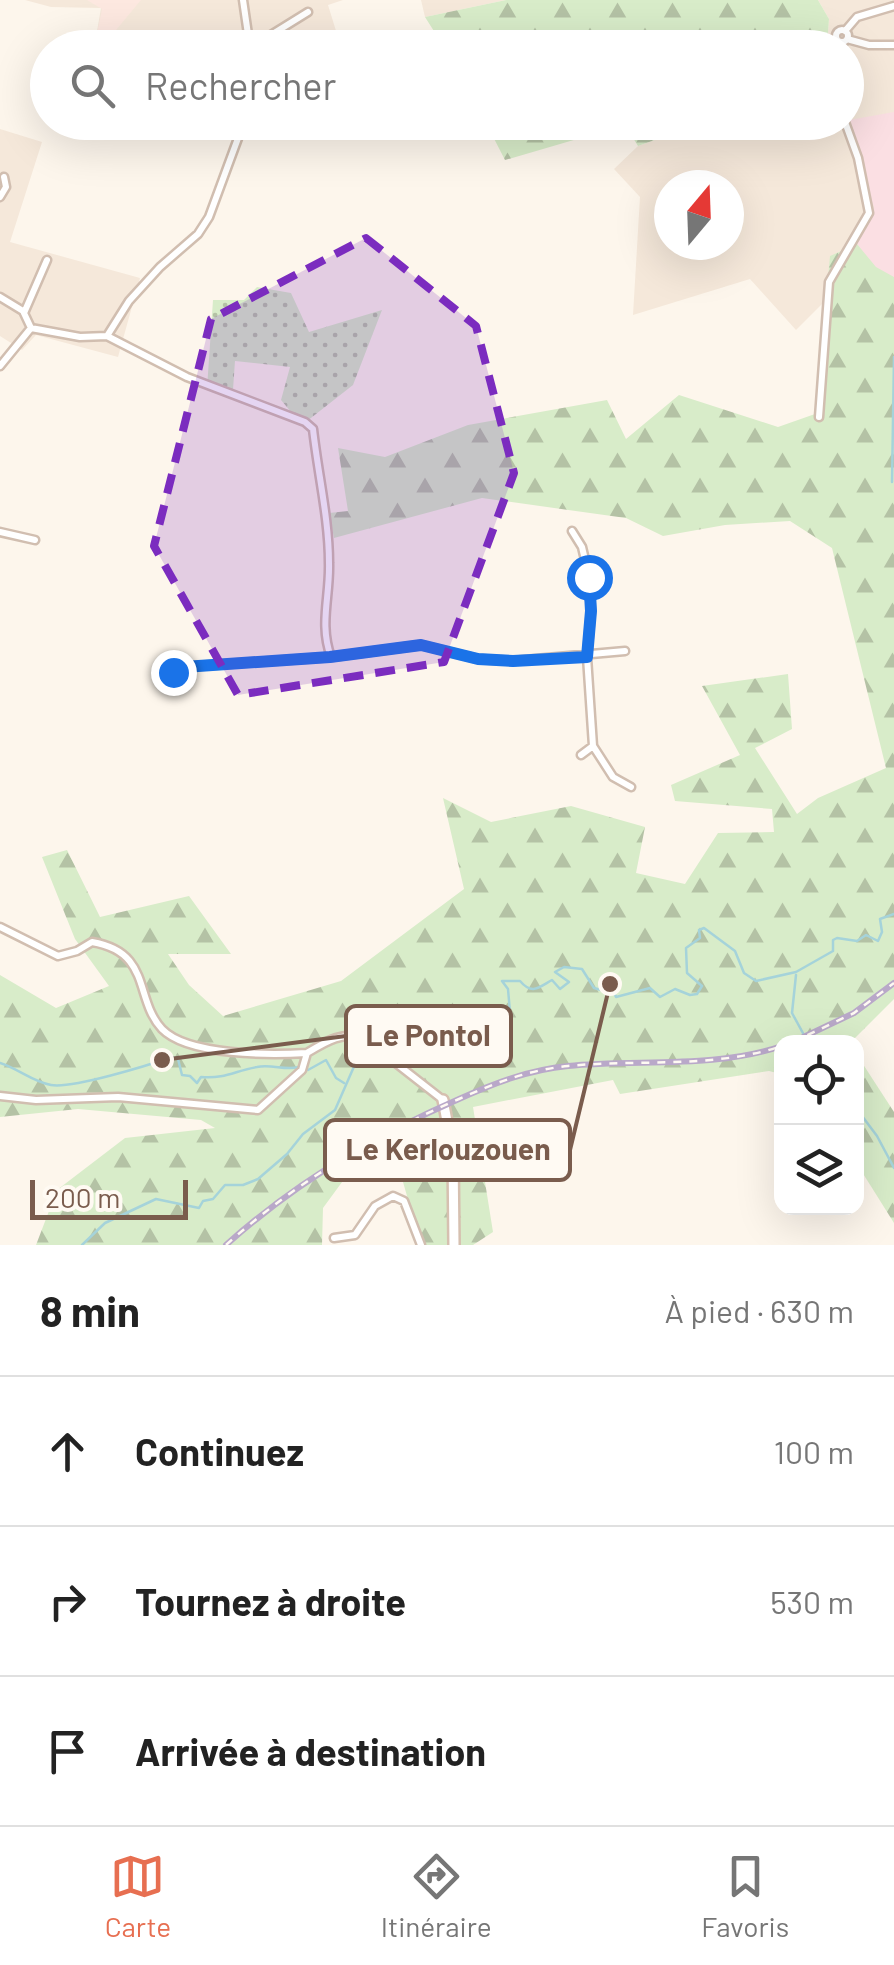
<!DOCTYPE html>
<html lang="fr">
<head>
<meta charset="utf-8">
<style>
  body { margin:0; font-family:Barlow,sans-serif; background:#f2f2f2; color:#222 }
  .controls { position:absolute; right:30px; bottom:30px; display:grid; overflow:hidden; border-radius:20px; box-shadow:0 10px 40px #0002 }
  .controls button { width:90px; height:90px; display:grid; place-items:center; padding:0; border:0; border-bottom:2px solid #e0e0e0; background:#fff; color:#222; font:50px sans-serif }
  .compass { position:absolute; left:654px; top:170px; width:90px; height:90px; border-radius:50%; background:#fff; box-shadow:0 10px 40px #0002; rotate:19deg }
  .scale { position:absolute; left:30px; bottom:25px; width:158px; box-sizing:border-box; padding-left:10px; border:5px solid #7a5c4d; border-top:0; font-size:28px; line-height:35px; white-space:nowrap; color:#7a5c4d; -webkit-text-stroke:8px #fffaf3; paint-order:stroke }
  .stop { position:absolute; width:30px; height:30px; margin:-22px; border:8px solid #1a73e8; border-radius:50%; background:#fff }
  .stop.end { background:#1a73e8; border-color:#fff; box-shadow:0 2px 10px #0008 }
  .list { margin:0; padding:0; list-style:none }
  h2 { display:flex; justify-content:space-between; align-items:center; height:130px; margin:0; padding:0 40px; font-size:42px }
  h2 small { font-size:32px; font-weight:400; color:#767676 }
  .list li { display:grid; grid-template-columns:65px 1fr auto; gap:30px; align-items:center; box-sizing:border-box; height:150px; padding:0 40px; border-top:2px solid #e0e0e0 }
  .list b { display:block; font-size:38px; white-space:nowrap }
  .list em { font-size:32px; font-style:normal; color:#767676 }
  .icon { flex:none; width:55px; height:55px; fill:none; stroke:currentColor; stroke-width:2; stroke-linecap:round; stroke-linejoin:round }
  .map { position:relative; flex:none; width:894px; height:1245px; overflow:hidden }
  .search { position:absolute; background:#fff; box-shadow:0 10px 40px #0002; left:30px; right:30px; top:30px; height:110px; display:flex; align-items:center; gap:25px; box-sizing:border-box; padding:0 35px; border-radius:55px; color:#767676; font-size:38px }
  .sheet { height:580px; background:#fff }
  nav { display:flex; justify-content:space-around; align-items:center; box-sizing:border-box; height:140px; border-top:2px solid #e0e0e0; background:#fff; font-size:28px; color:#767676 }
  nav a { display:grid; justify-items:center; gap:5px }
  nav .on { color:#e76f51 }
  .map>svg:first-child { display:block }
  .residential { fill:#f5e8da; fill-rule:evenodd }
  .commercial { fill:#fde8e0 }
  .medical { fill:#fbdfe3 }
  .green { fill:url(#green-dots) }
  .forest { fill:url(#forest-firs) }
  .lines { fill:none; stroke-linecap:round; stroke-linejoin:round }
  .stream { stroke:#a5d3da; stroke-width:2.5 }
  .street-casing { stroke:#d1beb0; stroke-width:11 }
  .secondary-casing { stroke:#d6c0b0; stroke-width:14 }
  .street { stroke:#fff; stroke-width:6 }
  .secondary { stroke:#fff; stroke-width:9 }
  .rail-casing { stroke:#b9a8c9; stroke-width:6 }
  .rail { stroke:#fffaf3; stroke-width:2.5; stroke-dasharray:8; stroke-linecap:butt }
  .route { stroke:#1a73e8; stroke-width:12 }
  .marked { fill:#7b2cbf; fill-opacity:0.2; stroke:#7b2cbf; stroke-width:8; stroke-dasharray:20 12; stroke-linejoin:round }
  .leader { fill:none; stroke:#7a5c4d; stroke-width:4 }
  .callout-dot { fill:#7a5c4d; stroke:#fffaf3; stroke-width:4 }
  .callout { fill:#fffaf3; stroke:#7a5c4d; stroke-width:4 }
  .callout-label { font-size:30px; text-anchor:middle; font-weight:bold; fill:#7a5c4d }
</style>
</head>
<body>
<div class="map">
<svg width="894" height="1245" viewBox="0 0 894 1245">
  <defs>
    <pattern id="green-dots" width="8" height="8" patternUnits="userSpaceOnUse" patternTransform="scale(2.5)"><rect width="8" height="8" fill="#d8ecc9"/><path d="M2 2h.1M6 6h.1" fill="none" stroke="#b4c2a5" stroke-width="1.8" stroke-linecap="round"/></pattern>
    <pattern id="forest-firs" width="22" height="20" patternUnits="userSpaceOnUse" patternTransform="scale(2.5)"><rect width="22" height="20" fill="#d8ecc9"/><path d="M5 1l3.5 6h-7zM16 11l3.5 6h-7z" fill="#b4c2a5"/></pattern>
  </defs>
  <rect width="100%" height="100%" fill="#fdf6ec"/>
  <path class="residential" d="M 25,0 L 343,0 L 328,5 L 341,47 L 111,47 L 95,43 L 101,8 L 51,7 Z
    M 421,0 L 506,0 L 425,17 Z
    M 818,0 L 894,0 L 894,277 L 831,256 L 824,302 L 796,330 L 750,279 L 633,315 L 640,197 L 614,169 L 638,146 L 702,123 L 846,122 L 846,48 L 827,47 L 829,19 ZM 669,185 L 729,185 L 729,245 L 669,245 Z
    M 0,129 L 42,142 L 10,242 L 140,278 L 118,357 L 36,335 L 22,350 L 0,336 Z"/>
  <path class="commercial" d="M 87,0 L 141,0 L 107,41 L 95,43 L 102,9 Z"/>
  <path class="medical" d="M 894,112 L 894,278 L 867,263 L 855,242 L 874,207 L 866,189 L 865,169 L 849,120 Z"/>
  <path class="green" d="M 257,287 L 291,293 L 309,332 L 382,310 L 353,385 L 302,425 L 281,400 L 290,367 L 235,361 L 233,390 L 207,388 L 213,300 L 244,300 Z"/>
  <path class="forest" d="M 506,0 L 818,0 L 829,19 L 827,47 L 444,47 L 425,17 Z
    M 486,123 L 702,123 L 638,146 L 625,125 L 505,160 Z
    M 857,244 L 876,267 L 894,277 L 894,999 L 851,1042 L 782,1042 L 781,1074 L 769,1071 L 620,1094 L 613,1080 L 473,1107 L 493,1232 L 473,1245 L 421,1245 L 401,1175 L 356,1163 L 323,1208 L 322,1245 L 36,1245 L 57,1190 L 125,1138 L 215,1128 L 201,1120 L 78,1109 L 0,1117 L 0,975 L 56,1008 L 109,986 L 75,939 L 42,857 L 67,850 L 100,917 L 189,896 L 231,954 L 168,954 L 189,985 L 223,1016 L 341,981 L 464,889 L 443,798 L 491,822 L 571,806 L 645,827 L 636,873 L 685,884 L 718,833 L 774,832 L 772,809 L 675,801 L 671,785 L 740,755 L 702,686 L 788,674 L 792,729 L 755,748 L 797,814 L 818,798 L 886,768 L 832,548 L 790,521 L 725,525 L 663,536 L 626,518 L 482,498 L 334,538 L 329,513 L 348,511 L 338,448 L 385,457 L 468,425 L 607,400 L 626,439 L 679,395 L 778,427 L 815,414 L 830,256 Z
    M 857,1055 L 894,1112 L 894,1223 L 857,1164 Z"/>
  <g class="lines">
    <path class="stream" d="M 892,482 L 894,357
      M 796,975 L 792,1013 L 804,1035
      M 807,1040 L 809,1042
      M 0,1063 C 17,1068 33,1082 51,1085 C 72,1089 149,1065 172,1057 L 178,1059 L 182,1075 L 190,1076 L 197,1083 L 201,1077 C 226,1079 234,1071 257,1067 C 272,1064 286,1071 299,1067
      M 308,1070 L 326,1060 L 336,1078 L 344,1083
      M 856,1108 L 877,1136 L 894,1168
      M 82,1245 L 105,1223 L 156,1199 L 199,1208 L 203,1201 L 213,1199 L 225,1185 L 243,1185 L 258,1179 L 287,1154 L 303,1134 L 335,1110 L 363,1046 C 371,1038 377,1040 386,1035 C 405,1023 410,1008 437,1029 L 455,1017 L 464,1023 L 473,1010 L 482,1009 L 489,1015 L 502,1017 L 510,1012 L 508,989 L 502,981 L 520,981 C 532,995 538,988 552,980 L 560,989 L 569,982 L 555,972 L 564,967 L 582,969 L 594,988 L 601,990 L 610,984 L 616,997 L 650,988 L 660,997 L 675,989 L 690,995 L 697,994 L 702,986 L 687,973 L 686,948 L 700,938 L 699,930 L 704,928 L 735,951 L 744,973 L 756,981 L 796,972 L 833,951 L 833,940 L 837,938 L 857,941 L 866,935 L 878,941 L 882,932 L 880,919 L 894,914"/>
    <defs>
      <path id="street" d="M 243,0 L 250,48 L 308,12
        M836 36a6 6 0 1 1 12 0a6 6 0 1 1-12 0Z
        M 845,31 L 857,17 L 894,6
        M 847,39 L 869,45 L 894,45
        M 0,197 L 6,187 L 4,177
        M 0,297 L 23,311 L 31,328 L 80,337 L 107,336
        M 24,313 L 47,260
        M 107,336 L 187,377 L 305,422 L 313,429 C 318,474 329,519 329,563 C 330,597 319,624 331,657 L 421,645 L 478,659 L 513,661 L 625,651
        M 107,336 L 129,301 L 160,267 L 198,234 L 209,217 L 244,122
        M 0,366 L 31,328
        M 819,417 L 829,282 L 869,213 L 858,158 L 845,122
        M 572,531 L 582,547 L 589,577 L 591,611 L 587,657 L 593,746 L 581,755
        M 0,532 L 35,540
        M 173,672 L 183,667 L 331,657
        M 593,746 L 613,777 L 631,787
        M 0,927 L 58,956 L 77,951 L 92,942 C 152,952 134,999 162,1029 C 188,1056 271,1055 307,1053
        M 0,1096 L 36,1100 L 118,1097 L 258,1110 L 302,1070 L 307,1053 C 325,1042 344,1030 365,1039 L 443,1100
        M 334,1238 L 355,1235 L 375,1206 L 393,1196 L 404,1201 L 421,1245"/>
      <path id="secondary" d="M 443,1100 L 453,1153 L 454,1245"/>
    </defs>
    <use href="#street" class="street-casing"/>
    <use href="#secondary" class="secondary-casing"/>
    <use href="#street" class="street"/>
    <use href="#secondary" class="secondary"/>
    <defs>
      <path id="rail" d="M 793,1042 L 854,1013 L 894,983
        M 226,1245 C 296,1182 374,1136 459,1099 C 495,1083 528,1070 568,1066 C 639,1059 713,1069 782,1046"/>
    </defs>
    <use href="#rail" class="rail-casing"/>
    <use href="#rail" class="rail"/>
  </g>
  <g class="lines">
    <path class="route" d="M 173,672 L 184,667 L 330,657 L 421,645 L 478,659 L 513,661 L 587,657 L 591,611 L 589,577"/>
  </g>
  <path class="marked" d="M 366,238 L 476,326 L 514,473 L 444,662 L 238,695 L 154,546 L 211,319 Z"/>
  <path class="leader" d="M162 1060L346 1036M610 984L570 1150"/>
  <g class="callout-dot">
    <circle cx="162" cy="1060" r="10"/>
    <circle cx="610" cy="984" r="10"/>
  </g>
  <g class="callout">
    <rect x="346" y="1006" width="165" height="60" rx="10"/>
    <rect x="325" y="1120" width="245" height="60" rx="10"/>
  </g>
  <g class="callout-label">
    <text x="428" y="1046">Le Pontol</text>
    <text x="448" y="1160">Le Kerlouzouen</text>
  </g>
</svg>
<div class="controls">
<button><svg class="icon" aria-label="locate" viewBox="0 0 24 24"><circle cx="12" cy="12" r="6"/><path d="M12 2v4M12 18v4M2 12h4M18 12h4"/></svg></button>
<button><svg class="icon" aria-label="layers" viewBox="0 0 24 24"><path d="M12 4l9 5-9 5-9-5zM3 14l9 5 9-5"/></svg></button>
</div>
<svg class="compass" viewBox="-18 -18 36 36"><path d="M0-13l5 13h-10z" fill="#e53935"/><path d="M0 13l5-13h-10z" fill="#767676"/></svg>
<div class="scale">200 m</div>
<div class="stop" style="left:589px;top:577px"></div>
<div class="stop end" style="left:173px;top:672px"></div>
<div class="search"><svg class="icon" aria-label="search" viewBox="0 0 24 24"><circle cx="10" cy="10" r="6"/><path d="M15 15l6 6"/></svg>Rechercher</div>
</div>
<section class="sheet">
<h2>8 min<small>À pied · 630 m</small></h2>
<ul class="list">
<li><svg class="icon" aria-label="ahead" viewBox="0 0 24 24"><path d="M12 20V5M6 11l6-6 6 6"/></svg><div><b>Continuez</b></div><em>100 m</em></li>
<li><svg class="icon" aria-label="right" viewBox="0 0 24 24"><path d="M7 20v-9h11M14 6l5 5-5 5"/></svg><div><b>Tournez à droite</b></div><em>530 m</em></li>
<li><svg class="icon" aria-label="arrive" viewBox="0 0 24 24"><path d="M6 21V4h12l-3 4 3 4H6"/></svg><div><b>Arrivée à destination</b></div></li>
</ul>
</section>
<nav>
<a class="on"><svg class="icon" aria-label="map" viewBox="0 0 24 24"><path d="M3 6l6-2 6 2 6-2v14l-6 2-6-2-6 2zM9 4v14M15 6v14"/></svg>Carte</a>
<a><svg class="icon" aria-label="directions" viewBox="0 0 24 24"><path d="M12 3l9 9-9 9-9-9zM9 14v-3h6M13 9l2 2-2 2"/></svg>Itinéraire</a>
<a><svg class="icon" aria-label="saved" viewBox="0 0 24 24"><path d="M7 4h10v16l-5-4-5 4z"/></svg>Favoris</a>
</nav>
</body>
</html>
